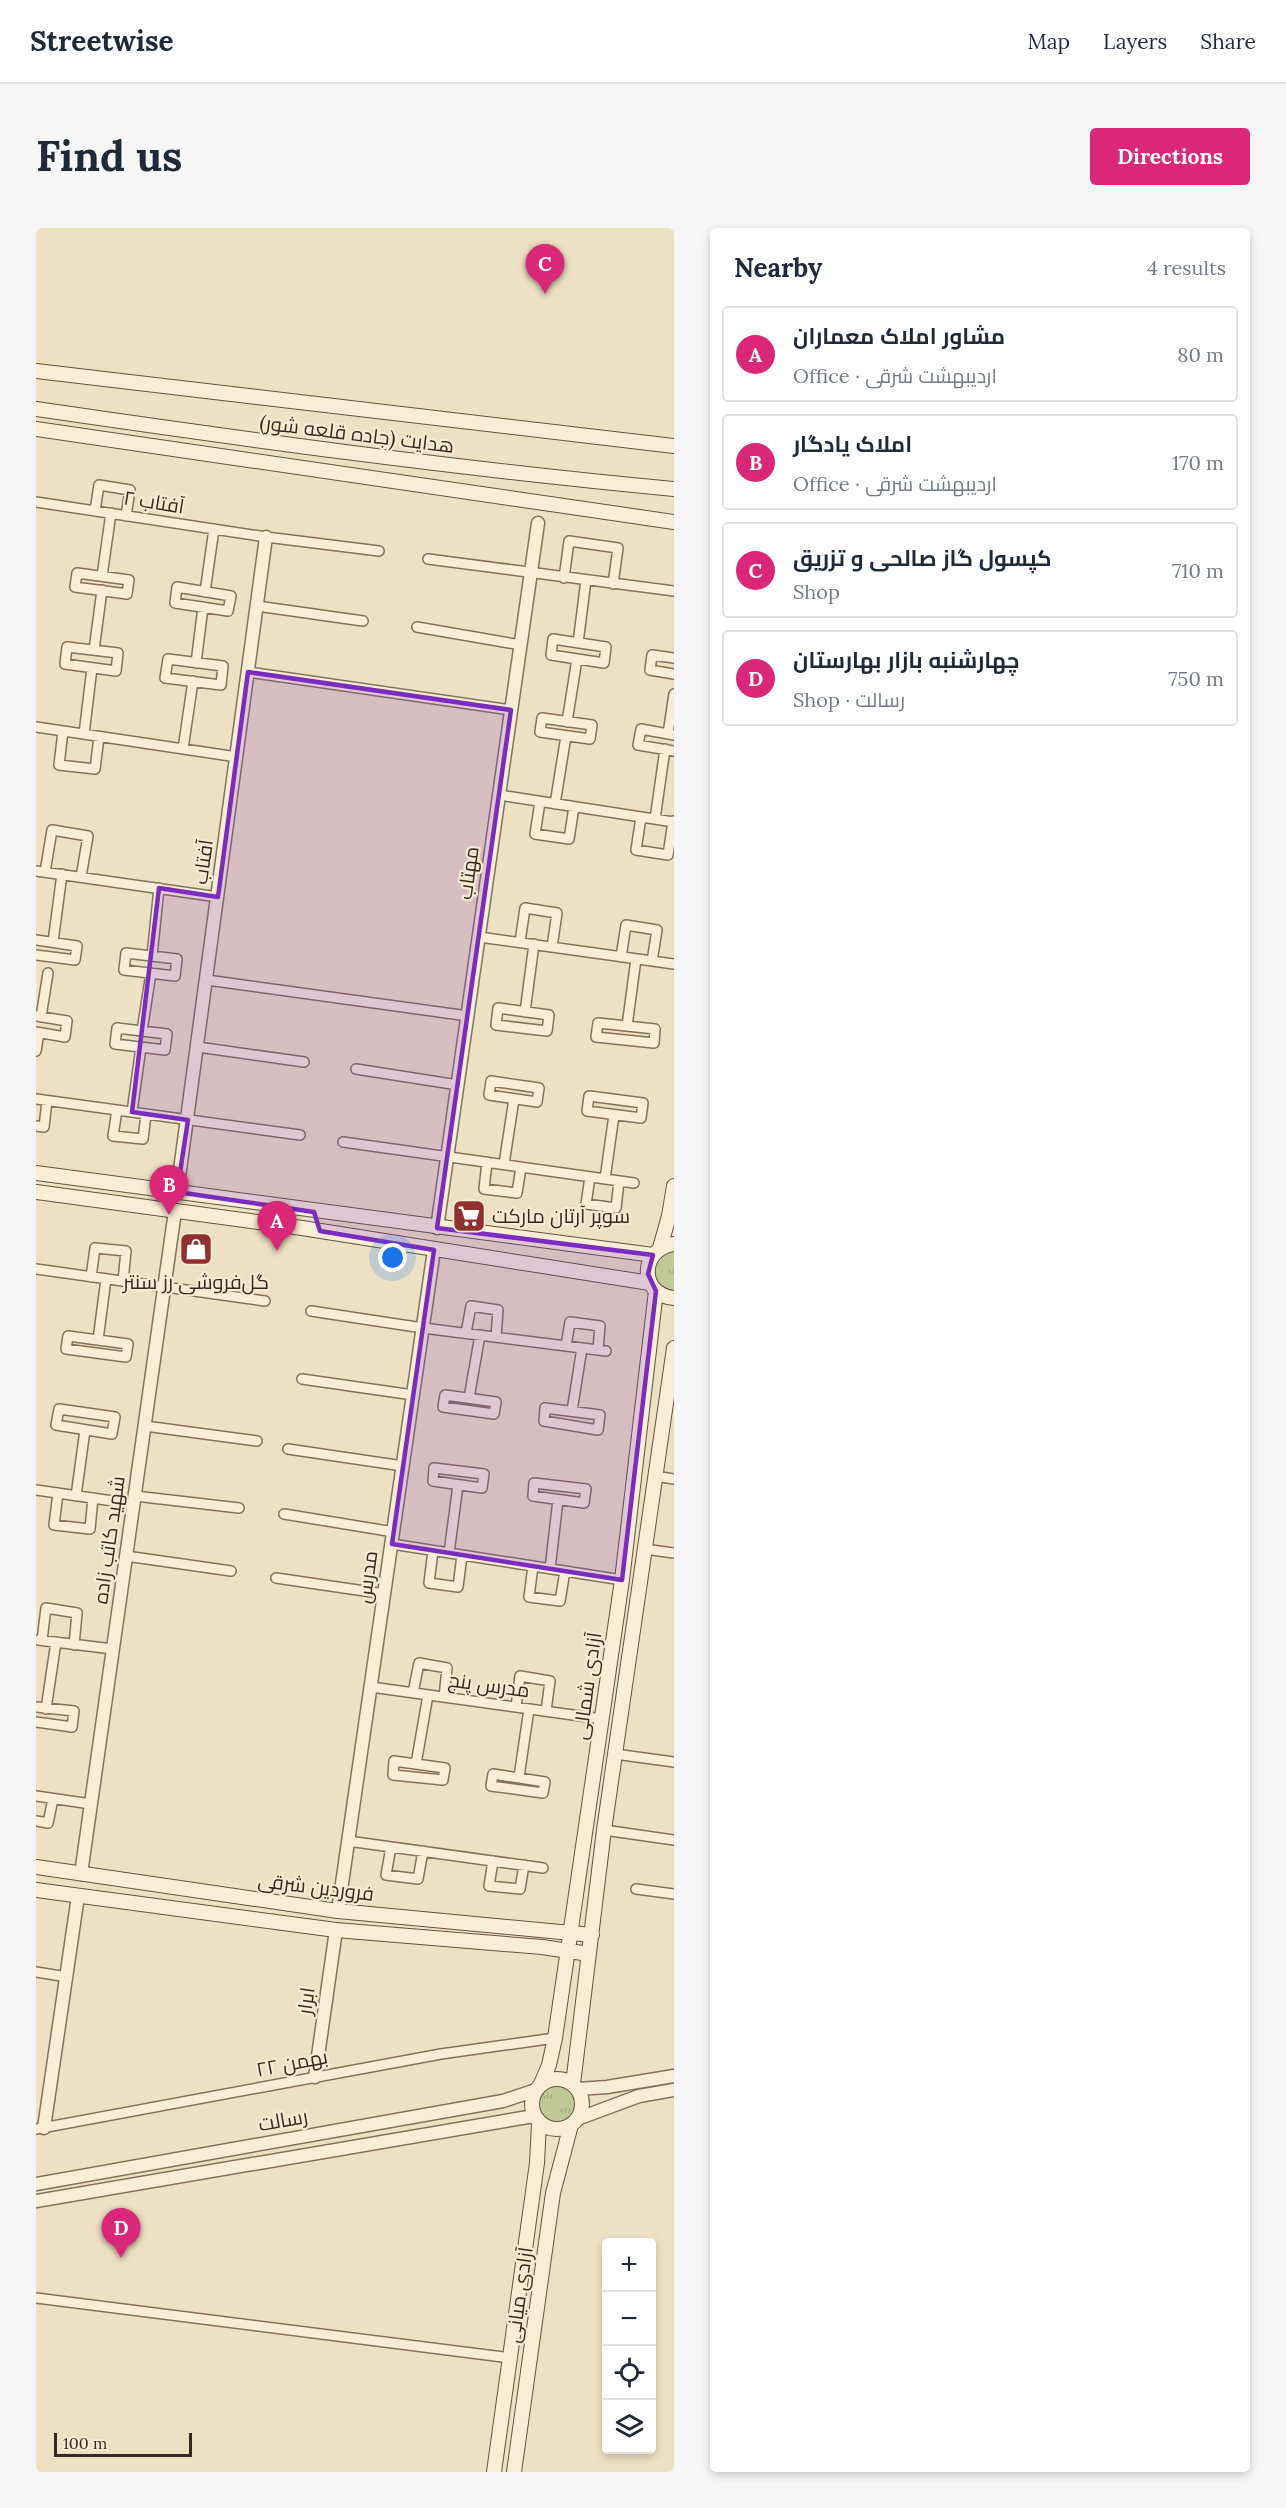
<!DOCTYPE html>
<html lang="en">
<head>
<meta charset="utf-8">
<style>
  body { margin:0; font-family:Lora,Cairo,serif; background:#f6f6f7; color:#1f2937 }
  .controls { position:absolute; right:18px; bottom:18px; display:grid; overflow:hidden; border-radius:6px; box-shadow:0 3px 9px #0003 }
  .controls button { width:54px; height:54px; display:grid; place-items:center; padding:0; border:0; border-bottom:2px solid #e0e1e3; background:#fff; color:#1f2937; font:30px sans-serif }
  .scale { position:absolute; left:18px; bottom:15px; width:138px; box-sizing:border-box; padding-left:6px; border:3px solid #352a1e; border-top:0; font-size:16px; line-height:21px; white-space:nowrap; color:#352a1e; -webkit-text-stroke:4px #f4ebd1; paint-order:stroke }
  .you { position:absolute; left:357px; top:1030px; width:21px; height:21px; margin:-15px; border:4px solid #fff; border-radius:50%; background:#1a73e8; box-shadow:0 0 0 9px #1a73e833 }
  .badge { display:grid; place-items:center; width:39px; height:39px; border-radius:50%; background:#db2777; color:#fff; font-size:20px; font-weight:700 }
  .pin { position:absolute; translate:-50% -50px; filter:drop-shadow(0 2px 3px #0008) }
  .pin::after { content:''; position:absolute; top:32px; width:21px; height:18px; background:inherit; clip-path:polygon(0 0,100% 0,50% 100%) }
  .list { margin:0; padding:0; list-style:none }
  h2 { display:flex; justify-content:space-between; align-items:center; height:78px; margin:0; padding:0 24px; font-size:26px }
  h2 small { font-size:20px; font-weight:400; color:#747a83 }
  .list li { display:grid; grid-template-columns:39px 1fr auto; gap:18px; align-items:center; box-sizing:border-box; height:96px; margin:0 12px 12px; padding:0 12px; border:2px solid #e0e1e3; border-radius:6px }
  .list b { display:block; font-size:22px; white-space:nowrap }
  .list p { margin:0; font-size:20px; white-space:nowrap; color:#747a83 }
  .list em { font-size:20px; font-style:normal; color:#747a83 }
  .icon { flex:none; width:33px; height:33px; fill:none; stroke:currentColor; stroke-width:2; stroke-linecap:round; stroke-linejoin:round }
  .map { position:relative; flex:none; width:638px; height:2244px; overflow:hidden; border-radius:6px }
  header { display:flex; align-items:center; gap:36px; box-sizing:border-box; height:84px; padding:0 30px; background:#fff; border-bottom:2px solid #e0e1e3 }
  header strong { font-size:28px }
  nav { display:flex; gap:33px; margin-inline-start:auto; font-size:21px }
  .intro { display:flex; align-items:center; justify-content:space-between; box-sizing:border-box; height:144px; padding:0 36px }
  h1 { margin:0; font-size:42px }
  .button { padding:15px 27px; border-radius:6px; background:#db2777; color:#fff; font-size:21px; font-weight:700 }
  main { display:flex; gap:36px; padding:0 36px }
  aside { flex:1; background:#fff; border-radius:6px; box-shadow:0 3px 9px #0003 }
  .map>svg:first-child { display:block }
  .grass { fill:url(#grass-tufts) }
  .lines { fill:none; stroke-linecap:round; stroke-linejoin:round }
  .minor-casing { stroke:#85725a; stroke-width:12 }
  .tertiary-casing { stroke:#85725a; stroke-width:15 }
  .secondary-casing { stroke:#66533d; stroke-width:16 }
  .minor { stroke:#f7eed5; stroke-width:9 }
  .tertiary { stroke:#f7eed5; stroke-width:12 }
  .secondary { stroke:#f7eed5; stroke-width:14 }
  .marked { fill:#7b2cbf; fill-opacity:0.2; stroke:#7b2cbf; stroke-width:4.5; stroke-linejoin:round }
  .labels { text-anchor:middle; stroke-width:4.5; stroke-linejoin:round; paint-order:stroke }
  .street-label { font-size:20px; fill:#352a1e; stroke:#f4ebd1 }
  .poi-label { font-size:20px; fill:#352a1e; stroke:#f4ebd1; text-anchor:start }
</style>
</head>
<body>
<header>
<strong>Streetwise</strong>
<nav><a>Map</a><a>Layers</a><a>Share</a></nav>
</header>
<div class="intro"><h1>Find us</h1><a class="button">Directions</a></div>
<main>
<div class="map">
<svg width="638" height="2244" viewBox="0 0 638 2244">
  <defs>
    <pattern id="grass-tufts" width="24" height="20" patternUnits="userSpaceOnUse" patternTransform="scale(1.5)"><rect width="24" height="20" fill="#c1c996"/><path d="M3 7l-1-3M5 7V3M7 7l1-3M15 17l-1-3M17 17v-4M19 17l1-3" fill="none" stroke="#a6ad81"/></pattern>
  </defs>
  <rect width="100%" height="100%" fill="#ece1c2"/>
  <path class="grass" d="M 638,1021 L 638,1065 L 625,1060 L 617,1048 L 619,1034 L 623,1028 Z
    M501 1875a19 19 0 1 1 38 0a19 19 0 1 1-38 0Z"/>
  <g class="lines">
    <defs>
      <path id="minor" d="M 0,274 L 230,309 L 343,323
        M 59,283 L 63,257 L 94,262 L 90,288
        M 392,331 L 638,363
        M 41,345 L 93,352 L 91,366 L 39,359 Z
        M 66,348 L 75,285
        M 528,350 L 533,313 L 582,320 L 577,356
        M 141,359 L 195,368 L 192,383 L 139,375 Z
        M 169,364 L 178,301
        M 221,378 L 327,393
        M 381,399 L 485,417
        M 517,411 L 570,419 L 568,435 L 515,427 Z
        M 542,415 L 550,352
        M 31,419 L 82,425 L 80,443 L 29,436 Z
        M 58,422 L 66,362
        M 638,430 L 616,427 L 614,442 L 638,446
        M 132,431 L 187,438 L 185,457 L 129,450 Z
        M 160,435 L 167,379
        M 212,444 L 475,482
        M 506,490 L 556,497 L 554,511 L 504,504 Z
        M 531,494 L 541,431
        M 0,499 L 201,529
        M 27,503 L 23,537 L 59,541 L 63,509
        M 48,506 L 56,440
        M 632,506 L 638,466
        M 638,507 L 605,501 L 602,517 L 638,523
        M 147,521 L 157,453
        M 463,567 L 638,594
        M 504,574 L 499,606 L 533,611 L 538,579
        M 519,576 L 530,508
        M 605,589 L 600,622 L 632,627 L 637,593
        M 619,591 L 629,521
        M 0,643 L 182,669
        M 9,644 L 16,602 L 52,608 L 45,649
        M 443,709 L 638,736
        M 0,712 L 41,718 L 39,732 L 0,727
        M 17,714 L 26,646
        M 484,714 L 489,680 L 521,685 L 516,719
        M 90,725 L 141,731 L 139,748 L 88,742 Z
        M 116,728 L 123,660
        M 585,729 L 590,697 L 621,702 L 616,733
        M 171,752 L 432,788
        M 462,780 L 513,787 L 511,803 L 460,797 Z
        M 489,784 L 498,716
        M 0,788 L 31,793 L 29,809 L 0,804
        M 5,789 L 12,745
        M 562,795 L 619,801 L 618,815 L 560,809 Z
        M 591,798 L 600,731
        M 81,800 L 131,806 L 129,822 L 79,816 Z
        M 106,803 L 115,745
        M 162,819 L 268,834
        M 0,823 L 3,805
        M 320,841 L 422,857
        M 455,853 L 503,860 L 501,874 L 453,867 Z
        M 553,868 L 607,875 L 605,890 L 551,883 Z
        M 0,871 L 264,907
        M 81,882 L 77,908 L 107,911 L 110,886
        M 96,884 L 105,819
        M 0,898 L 8,899 L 11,873
        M 307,914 L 598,955
        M 451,934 L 448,961 L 481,965 L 485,939
        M 468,936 L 478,871
        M 554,949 L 550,976 L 580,980 L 583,953
        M 569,951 L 578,887
        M 0,1041 L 229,1073
        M 55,1049 L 59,1020 L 90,1023 L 87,1053
        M 275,1083 L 387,1100 L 570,1123
        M 430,1105 L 435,1078 L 462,1082 L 460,1109
        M 32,1108 L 92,1116 L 90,1129 L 30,1121 Z
        M 62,1112 L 70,1051
        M 530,1118 L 534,1094 L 564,1098 L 562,1122
        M 266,1151 L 377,1167
        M 409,1167 L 460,1174 L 458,1186 L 407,1179 Z
        M 433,1170 L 444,1107
        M 509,1180 L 564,1187 L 562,1202 L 508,1193 Z
        M 23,1181 L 79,1189 L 76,1206 L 20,1197 Z
        M 536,1183 L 546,1120
        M 109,1198 L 221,1213
        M 252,1221 L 367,1238
        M 398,1240 L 448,1246 L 446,1260 L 397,1253 Z
        M 619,1248 L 638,1251
        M 498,1255 L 550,1261 L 548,1275 L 497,1268 Z
        M 0,1262 L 98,1276
        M 22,1265 L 18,1297 L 54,1301 L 57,1270
        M 40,1268 L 49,1202
        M 99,1268 L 203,1280
        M 248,1286 L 358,1304
        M 356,1316 L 586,1352
        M 608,1321 L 638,1325
        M 397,1323 L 393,1355 L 422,1359 L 426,1327
        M 413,1325 L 422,1257
        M 90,1328 L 195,1343
        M 497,1338 L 493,1369 L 524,1373 L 529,1343
        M 514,1341 L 522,1272
        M 240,1350 L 349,1366
        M 2,1412 L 77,1421
        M 6,1412 L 10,1380 L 41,1385 L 38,1417
        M 335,1459 L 566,1491
        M 377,1465 L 383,1435 L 411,1440 L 408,1469
        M 0,1479 L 38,1483 L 36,1499 L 0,1494
        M 480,1479 L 484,1448 L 514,1453 L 510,1483
        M 10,1481 L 20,1414
        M 579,1526 L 638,1534
        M 358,1533 L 409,1540 L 407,1552 L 357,1547 Z
        M 380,1536 L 392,1467
        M 457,1546 L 509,1554 L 507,1565 L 455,1558 Z
        M 483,1549 L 493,1481
        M 0,1568 L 55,1576
        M 0,1593 L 12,1595 L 17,1571
        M 568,1602 L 638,1612
        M 312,1613 L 507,1640
        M 355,1619 L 350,1647 L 382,1651 L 387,1623
        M 457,1633 L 453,1658 L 484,1661 L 488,1637
        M 600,1661 L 638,1666
        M 0,1744 L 31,1749
        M 0,1901 L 405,1826 L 519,1810
        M 0,2070 L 475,2130"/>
      <path id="tertiary" d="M 141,964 L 230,309
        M 401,1000 L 502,295
        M 45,1646 L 139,983
        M 302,1683 L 398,1022
        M 279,1849 L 300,1702
        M 542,1861 L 571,1859 L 638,1848
        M 541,1891 L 603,1868 L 638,1862
        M 8,1900 L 42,1668
        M 0,1956 L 467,1873 L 500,1862
        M 0,1973 L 498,1888"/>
      <path id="secondary" d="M 0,143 L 638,218
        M 0,181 C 212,212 424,241 638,261
        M 0,201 L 638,294
        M 0,945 L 617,1027
        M 0,964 L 266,1000 L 614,1055
        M 638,1016 C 603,1021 603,1067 638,1070
        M 624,1020 L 633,988 L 638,958
        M 0,1639 L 302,1683 L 556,1707
        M 0,1662 L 300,1702 L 506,1719 L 553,1726
        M496 1876a25 25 0 1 1 50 0a25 25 0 1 1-50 0Z
        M 505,1856 L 513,1837 L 519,1810 L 586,1352 L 620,1063
        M 537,1856 L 568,1602 L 638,1120
        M 458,2244 L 501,1935 L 503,1895
        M 478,2244 L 517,1965 L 535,1897"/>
    </defs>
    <use href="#minor" class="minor-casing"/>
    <use href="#tertiary" class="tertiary-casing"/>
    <use href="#secondary" class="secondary-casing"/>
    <use href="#minor" class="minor"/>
    <use href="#tertiary" class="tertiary"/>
    <use href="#secondary" class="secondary"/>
  </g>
  <path class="marked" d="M 212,444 L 475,482 L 401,1000 L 617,1027 L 612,1046 L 620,1063 L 586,1352 L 356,1316 L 398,1022 L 284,1003 L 278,984 L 141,964 L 152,892 L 96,884 L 123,660 L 182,669 Z"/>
  <defs>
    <symbol id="supermarket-square" viewBox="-11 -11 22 22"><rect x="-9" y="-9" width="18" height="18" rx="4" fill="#91302d" stroke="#f4ebd1"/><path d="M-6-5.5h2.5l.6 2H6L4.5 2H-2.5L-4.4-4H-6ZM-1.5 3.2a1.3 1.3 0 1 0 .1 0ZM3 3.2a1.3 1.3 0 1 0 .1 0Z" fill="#fff"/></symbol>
    <symbol id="shop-square" viewBox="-11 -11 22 22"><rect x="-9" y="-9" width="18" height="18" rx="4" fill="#91302d" stroke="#f4ebd1"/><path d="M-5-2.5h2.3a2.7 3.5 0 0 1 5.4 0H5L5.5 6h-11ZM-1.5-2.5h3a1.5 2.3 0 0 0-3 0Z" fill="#fff"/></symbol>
  </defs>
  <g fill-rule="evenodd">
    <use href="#supermarket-square" x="414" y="969" width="38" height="38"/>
    <use href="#shop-square" x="141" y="1002" width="38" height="38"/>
  </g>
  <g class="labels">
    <g class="street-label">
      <text transform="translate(321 206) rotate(7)" y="7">هدایت (جاده قلعه شور)</text>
      <text transform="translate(118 274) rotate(9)" y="7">آفتاب ۲</text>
      <text transform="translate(167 634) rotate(-82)" y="7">آفتاب</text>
      <text transform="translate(432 645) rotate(-82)" y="7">مهتاب</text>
      <text transform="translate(73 1312) rotate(-82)" y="7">شهید کاتب زاده</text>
      <text transform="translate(331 1349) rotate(-82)" y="7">مدرس</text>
      <text transform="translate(453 1457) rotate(8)" y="7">مدرس پنج</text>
      <text transform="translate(551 1458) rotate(-82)" y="7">آزادی شمالی</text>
      <text transform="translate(280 1659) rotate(7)" y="7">فروردین شرقی</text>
      <text transform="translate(270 1773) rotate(-82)" y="7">ابرار</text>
      <text transform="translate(256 1835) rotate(-11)" y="7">۲۲ بهمن</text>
      <text transform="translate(247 1892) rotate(-10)" y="7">رسالت</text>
      <text transform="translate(483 2067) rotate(-82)" y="7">آزادی میانی</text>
    </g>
    <g class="poi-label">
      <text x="456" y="995">سوپر آرتان مارکت</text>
      <text x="160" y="1061" text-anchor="middle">گل‌فروشی رز سنتر</text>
    </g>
  </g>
</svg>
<div class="controls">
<button>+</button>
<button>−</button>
<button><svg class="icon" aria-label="locate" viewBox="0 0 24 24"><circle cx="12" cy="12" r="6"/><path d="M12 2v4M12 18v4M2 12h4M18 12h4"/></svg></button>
<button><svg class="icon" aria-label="layers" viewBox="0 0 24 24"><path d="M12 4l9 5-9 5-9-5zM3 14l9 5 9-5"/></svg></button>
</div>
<div class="scale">100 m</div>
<div class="you"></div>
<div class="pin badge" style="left:241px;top:1023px">A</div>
<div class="pin badge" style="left:133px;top:987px">B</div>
<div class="pin badge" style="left:509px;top:66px">C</div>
<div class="pin badge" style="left:85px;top:2030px">D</div>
</div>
<aside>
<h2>Nearby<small>4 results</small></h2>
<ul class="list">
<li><span class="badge">A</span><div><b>مشاور املاک معماران</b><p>Office · اردیبهشت شرقی</p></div><em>80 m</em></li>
<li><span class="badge">B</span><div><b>املاک یادگار</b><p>Office · اردیبهشت شرقی</p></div><em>170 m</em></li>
<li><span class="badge">C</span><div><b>کپسول گاز صالحی و تزریق</b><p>Shop</p></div><em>710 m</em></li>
<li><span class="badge">D</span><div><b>چهارشنبه بازار بهارستان</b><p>Shop · رسالت</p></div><em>750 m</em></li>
</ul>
</aside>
</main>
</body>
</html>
